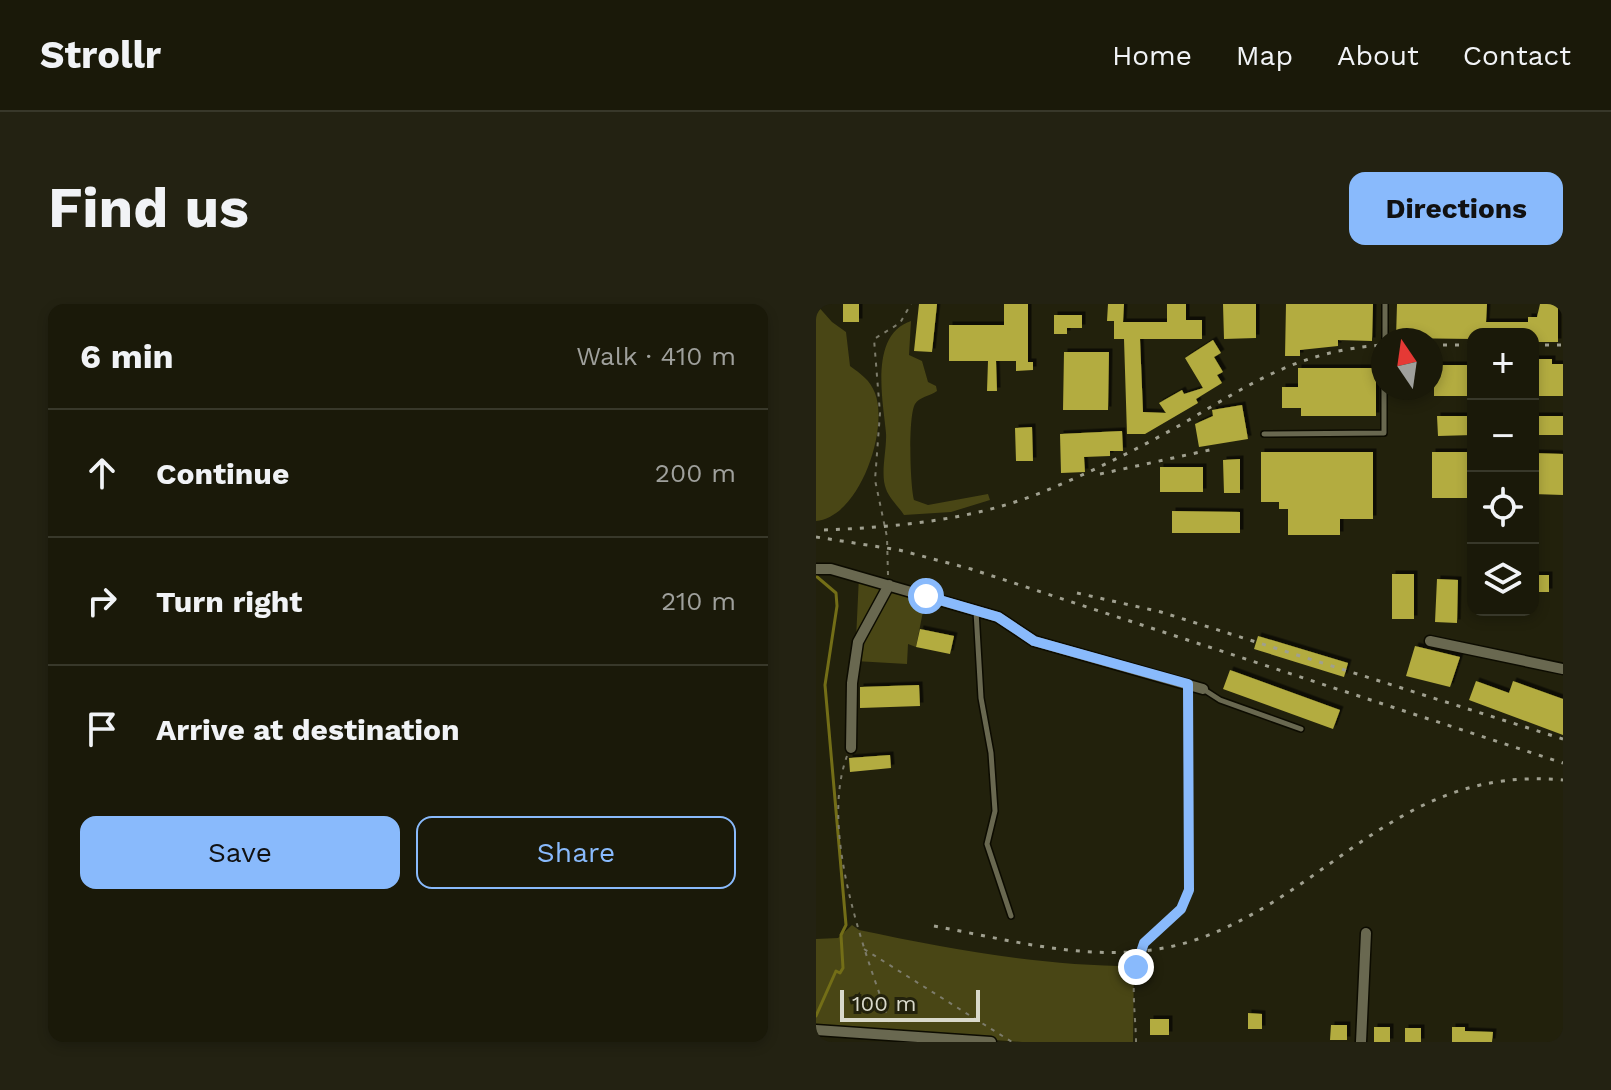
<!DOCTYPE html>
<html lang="en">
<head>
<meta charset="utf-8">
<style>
  body { margin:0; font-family:"Work Sans",sans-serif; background:#232212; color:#f1f3f6 }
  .controls { position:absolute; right:24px; top:24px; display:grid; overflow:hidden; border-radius:16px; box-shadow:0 4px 12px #0003 }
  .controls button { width:72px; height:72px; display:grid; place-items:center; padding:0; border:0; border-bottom:2px solid #38382a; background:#1a1909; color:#f1f3f6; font:40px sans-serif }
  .compass { position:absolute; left:555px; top:24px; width:72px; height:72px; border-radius:50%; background:#1a1909; box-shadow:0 4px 12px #0003; rotate:347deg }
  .scale { position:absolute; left:24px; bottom:20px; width:140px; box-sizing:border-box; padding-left:8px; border:4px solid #d9d9cb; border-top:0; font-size:22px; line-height:28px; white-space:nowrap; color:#d9d9cb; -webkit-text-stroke:6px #22210c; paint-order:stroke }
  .stop { position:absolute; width:24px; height:24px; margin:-18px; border:6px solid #89bafc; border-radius:50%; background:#fff }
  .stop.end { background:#89bafc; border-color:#fff; box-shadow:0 2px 8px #0008 }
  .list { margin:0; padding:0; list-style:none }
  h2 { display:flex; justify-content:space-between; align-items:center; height:104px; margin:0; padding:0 32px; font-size:34px }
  h2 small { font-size:26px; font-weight:400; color:#9fa09c }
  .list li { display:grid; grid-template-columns:52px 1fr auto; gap:24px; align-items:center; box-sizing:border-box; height:128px; padding:0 32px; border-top:2px solid #38382a }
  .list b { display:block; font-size:30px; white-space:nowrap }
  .list em { font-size:26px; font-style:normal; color:#9fa09c }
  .actions { display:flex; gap:16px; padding:24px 32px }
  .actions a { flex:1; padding:18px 0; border:2px solid #89bafc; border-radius:16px; text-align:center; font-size:28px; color:#89bafc }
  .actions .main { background:#89bafc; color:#111 }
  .icon { flex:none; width:44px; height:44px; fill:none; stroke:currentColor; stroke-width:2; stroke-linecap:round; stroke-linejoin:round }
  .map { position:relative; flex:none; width:747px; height:738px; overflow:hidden; border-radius:16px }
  header { display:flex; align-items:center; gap:48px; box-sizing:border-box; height:112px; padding:0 40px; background:#1a1909; border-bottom:2px solid #38382a }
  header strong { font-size:38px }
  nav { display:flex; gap:44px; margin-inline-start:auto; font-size:28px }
  .intro { display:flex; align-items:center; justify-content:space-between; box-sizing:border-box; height:192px; padding:0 48px }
  h1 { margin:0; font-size:56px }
  .button { padding:20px 36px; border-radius:16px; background:#89bafc; color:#111; font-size:28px; font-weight:700 }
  main { display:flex; gap:48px; padding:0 48px }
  aside { flex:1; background:#1a1909; border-radius:16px; box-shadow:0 4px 12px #0003 }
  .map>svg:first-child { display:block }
  .green { fill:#494615 }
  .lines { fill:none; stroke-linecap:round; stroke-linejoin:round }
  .stream { stroke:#736e17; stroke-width:3 }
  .building { fill:#b3ac3f; filter:url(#shadow) }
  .service-casing { stroke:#0c0b00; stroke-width:8 }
  .minor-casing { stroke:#0c0b00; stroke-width:13 }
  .path { stroke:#7d7c6b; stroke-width:2; stroke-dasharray:4 6; stroke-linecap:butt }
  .service { stroke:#696850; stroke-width:5 }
  .minor { stroke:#696850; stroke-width:10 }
  .rail { stroke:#a0a090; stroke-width:3; stroke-dasharray:4 8; stroke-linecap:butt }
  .route { stroke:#89bafc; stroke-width:10 }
</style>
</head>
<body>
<header>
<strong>Strollr</strong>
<nav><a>Home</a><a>Map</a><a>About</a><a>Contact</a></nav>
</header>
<div class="intro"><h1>Find us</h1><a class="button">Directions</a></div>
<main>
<aside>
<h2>6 min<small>Walk · 410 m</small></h2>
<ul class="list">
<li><svg class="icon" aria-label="ahead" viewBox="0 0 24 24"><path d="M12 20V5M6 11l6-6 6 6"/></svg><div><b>Continue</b></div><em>200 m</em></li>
<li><svg class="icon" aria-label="right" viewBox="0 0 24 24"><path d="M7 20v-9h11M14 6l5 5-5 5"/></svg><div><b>Turn right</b></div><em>210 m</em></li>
<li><svg class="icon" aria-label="arrive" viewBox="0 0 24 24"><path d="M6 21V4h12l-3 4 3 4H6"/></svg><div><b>Arrive at destination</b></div></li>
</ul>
<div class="actions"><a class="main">Save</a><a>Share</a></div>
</aside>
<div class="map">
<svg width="747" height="738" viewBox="0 0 747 738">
  <defs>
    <filter id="shadow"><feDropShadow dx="3.5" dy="-3.5" stdDeviation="0" flood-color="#0009"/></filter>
  </defs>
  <rect width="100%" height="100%" fill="#22210c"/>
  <path class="green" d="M 0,0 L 16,18 L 30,28 L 34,62 C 45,70 54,76 59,89 C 73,125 44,213 0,217 Z
    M 95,17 L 93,51 L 106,57 L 112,78 L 120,82 L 121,87 C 114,92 103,93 99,100 C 92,112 94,181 98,196 L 112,201 L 172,190 L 174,196 L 135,208 L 88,211 C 83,203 73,194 70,185 C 64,170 71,146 70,129 C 67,96 53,31 95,17 Z
    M 43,272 L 110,292 L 100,343 L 92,340 L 91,360 L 39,357 Z
    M 36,621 L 43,626 C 134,645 224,662 318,662 L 317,738 L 206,738 L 0,723 L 0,635 L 22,634 Z"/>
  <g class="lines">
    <path class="stream" d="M 0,272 L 20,289 L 21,302 L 9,381 L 30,621 L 25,631 L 27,664 L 24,669 L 20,667 L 0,712"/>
  </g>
  <path class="building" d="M 27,0 L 43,0 L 43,18 L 27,18 Z
    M 103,0 L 121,0 L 116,48 L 98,47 Z
    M 188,0 L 212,0 L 212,58 L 217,58 L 217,66 L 200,67 L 200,57 L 180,57 L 181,87 L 171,87 L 172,57 L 133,57 L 133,21 L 188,21 Z
    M 292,0 L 308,0 L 307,18 L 351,18 L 351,0 L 370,0 L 370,16 L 386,16 L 386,35 L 324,35 L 327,108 L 350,109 L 343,99 L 366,86 L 368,90 L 387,84 L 369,54 L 397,36 L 405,49 L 398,53 L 407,68 L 401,71 L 406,79 L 380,95 L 382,99 L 329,130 L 311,130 L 308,35 L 298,35 L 298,17 L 291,17 Z
    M 407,0 L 440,0 L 440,34 L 408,35 Z
    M 470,0 L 557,0 L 556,37 L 522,36 L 522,42 L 484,46 L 484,52 L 469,52 Z
    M 581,0 L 671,0 L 670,18 L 712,18 L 712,13 L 721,13 L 724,0 L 742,0 L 742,38 L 717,38 L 717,30 L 657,30 L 657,35 L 580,34 Z
    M 238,11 L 266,11 L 266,24 L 251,24 L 251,30 L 238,30 Z
    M 248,48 L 293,48 L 292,106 L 247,106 Z
    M 717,55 L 736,55 L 736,60 L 747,60 L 747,92 L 717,92 Z
    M 618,61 L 657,61 L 657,92 L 618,92 Z
    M 482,64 L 560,64 L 560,112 L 485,112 L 485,104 L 466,104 L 466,83 L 482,83 Z
    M 426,101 L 432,135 L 383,143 L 379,120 L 397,112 L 396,106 Z
    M 621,112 L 657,112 L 657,131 L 622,132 Z
    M 717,112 L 747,112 L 747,131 L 717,131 Z
    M 216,123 L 217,157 L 200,157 L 199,124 Z
    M 306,127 L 307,147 L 294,147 L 294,152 L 268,153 L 269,168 L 245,169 L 244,130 Z
    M 445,148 L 557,148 L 557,215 L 524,215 L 524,231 L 472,231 L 472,205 L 463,205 L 463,198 L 445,198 Z
    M 616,148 L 657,148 L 657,194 L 616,194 Z
    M 717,149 L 747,150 L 747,191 L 717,190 Z
    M 424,155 L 424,189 L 408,189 L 407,156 Z
    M 344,163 L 387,163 L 387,188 L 344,188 Z
    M 356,207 L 424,208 L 424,229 L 356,229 Z
    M 576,270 L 598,270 L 598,315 L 576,315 Z
    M 717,271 L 733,271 L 733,288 L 717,288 Z
    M 621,275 L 642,276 L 641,319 L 619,318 Z
    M 104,325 L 138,332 L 134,350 L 100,343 Z
    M 442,332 L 532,359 L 528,373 L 438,345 Z
    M 599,342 L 644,353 L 634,383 L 590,372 Z
    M 414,366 L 524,406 L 517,425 L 407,385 Z
    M 660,377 L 693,389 L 697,377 L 747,395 L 747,431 L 653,396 Z
    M 103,381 L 104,402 L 44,404 L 44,383 Z
    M 74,451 L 75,464 L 34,468 L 33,454 Z
    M 432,709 L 446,710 L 446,725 L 432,725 Z
    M 334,715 L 353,715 L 353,731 L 334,731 Z
    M 515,721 L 531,721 L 531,736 L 514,736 Z
    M 558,723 L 574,723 L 574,738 L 558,738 Z
    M 636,723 L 649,723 L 649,727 L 677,728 L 676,738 L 636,738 Z
    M 589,724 L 605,724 L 605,738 L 589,738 Z"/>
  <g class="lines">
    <defs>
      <path id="service" d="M 569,36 L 569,0
        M 448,130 L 568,129 L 568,84
        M 160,307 L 165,394 L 175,449 L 179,507 L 171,540 L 195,612
        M 387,385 L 404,396 L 485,425"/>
      <path id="minor" d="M 0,265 L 15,265 L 182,313 L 218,337 L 387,385
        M 614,337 L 747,365
        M 35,444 L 36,379 L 42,338 L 73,281
        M 0,726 L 175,738
        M 545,738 L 550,629"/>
    </defs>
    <use href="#service" class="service-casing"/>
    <use href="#minor" class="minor-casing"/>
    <path class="path" d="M 72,271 L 71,233 L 59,176 L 64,109 L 58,35 L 84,19 L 95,0
      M 31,452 C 3,528 49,649 75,722
      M 48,645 L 196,738
      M 320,738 C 320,710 311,662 329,638 C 343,618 363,609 373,586 L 372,391"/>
    <use href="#service" class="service"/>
    <use href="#minor" class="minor"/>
    <path class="rail" d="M 615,41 L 657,41
      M 717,41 L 747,41
      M 284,170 L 398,145
      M 8,226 C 82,223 159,216 229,187 C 275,168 322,145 366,120 C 436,79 482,47 567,41
      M 0,233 L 83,246 L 155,265 L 747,459
      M 261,289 L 345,308 L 747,435
      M 118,622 C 205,638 296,665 382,635 C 517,587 584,461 747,476"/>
  </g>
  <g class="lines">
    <path class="route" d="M 110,292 L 182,313 L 218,337 L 372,380 L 373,586 L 365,605 L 328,639 L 320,663"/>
  </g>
</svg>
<div class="controls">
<button>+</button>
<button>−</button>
<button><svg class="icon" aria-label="locate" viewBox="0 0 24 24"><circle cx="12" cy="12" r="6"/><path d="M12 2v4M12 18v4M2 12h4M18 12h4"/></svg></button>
<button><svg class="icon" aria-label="layers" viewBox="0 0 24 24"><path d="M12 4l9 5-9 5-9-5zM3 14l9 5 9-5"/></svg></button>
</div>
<svg class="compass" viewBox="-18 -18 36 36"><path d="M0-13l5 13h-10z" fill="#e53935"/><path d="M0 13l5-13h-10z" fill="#9fa09c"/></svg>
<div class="scale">100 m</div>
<div class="stop" style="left:110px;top:292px"></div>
<div class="stop end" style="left:320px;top:663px"></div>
</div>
</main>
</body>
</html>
